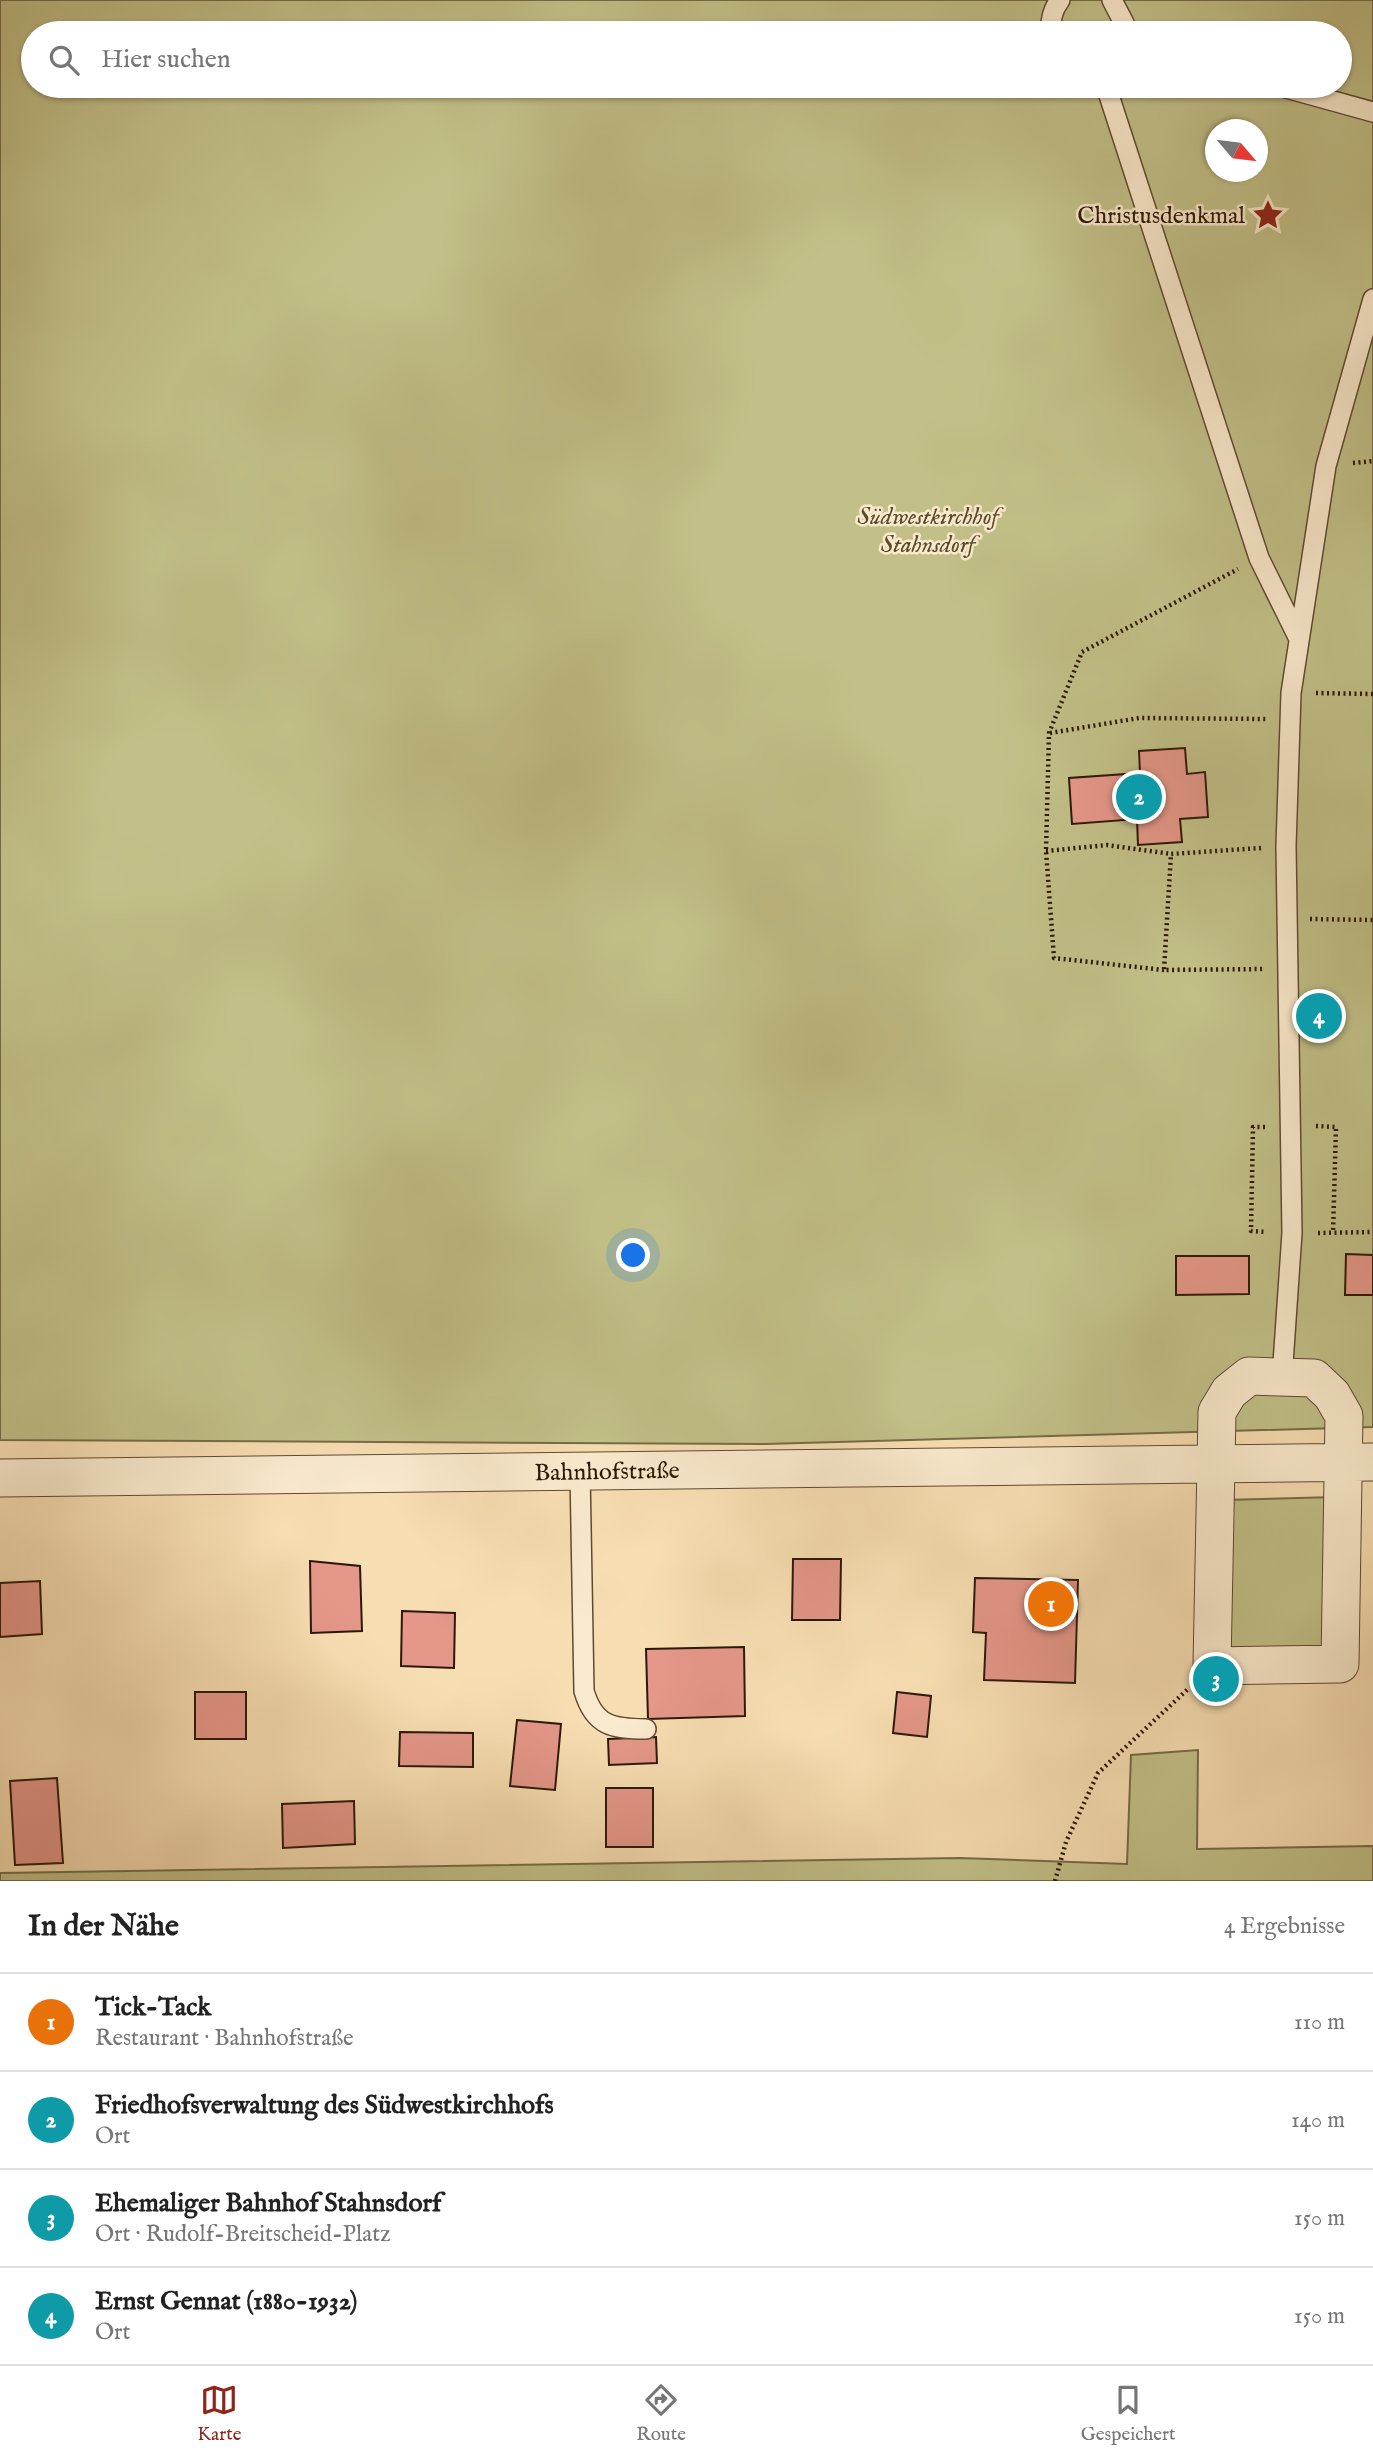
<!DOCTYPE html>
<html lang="de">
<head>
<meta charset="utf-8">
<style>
  body { margin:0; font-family:"IM FELL English",serif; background:#f2f2f2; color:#222 }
  .compass { position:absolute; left:1205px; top:119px; width:63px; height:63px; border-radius:50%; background:#fff; box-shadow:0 2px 5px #0004; rotate:118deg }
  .you { position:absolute; left:634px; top:1256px; width:24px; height:24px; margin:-18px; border:5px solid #fff; border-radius:50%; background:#1a73e8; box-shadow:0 0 0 10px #1a73e833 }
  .badge { display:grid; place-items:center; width:46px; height:46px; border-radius:50%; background:#8f2418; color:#fff; font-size:23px; font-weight:700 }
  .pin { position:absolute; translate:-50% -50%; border:4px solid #fff; box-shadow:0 2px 7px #0006 }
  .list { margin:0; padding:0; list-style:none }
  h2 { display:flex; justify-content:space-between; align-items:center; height:91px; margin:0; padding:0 28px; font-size:30px }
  h2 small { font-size:23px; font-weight:400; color:#767676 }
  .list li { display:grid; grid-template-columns:46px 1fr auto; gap:21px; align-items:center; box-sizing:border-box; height:98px; padding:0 28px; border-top:2px solid #e0e0e0 }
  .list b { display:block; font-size:26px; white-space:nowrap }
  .list p { margin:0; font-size:23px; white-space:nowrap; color:#767676 }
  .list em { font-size:23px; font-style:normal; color:#767676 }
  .icon { flex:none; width:38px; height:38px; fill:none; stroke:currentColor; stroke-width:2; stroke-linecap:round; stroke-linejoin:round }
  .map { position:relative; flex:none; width:1373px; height:1881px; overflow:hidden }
  .search { position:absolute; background:#fff; box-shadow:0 2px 5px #0004; left:21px; right:21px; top:21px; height:77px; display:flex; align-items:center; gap:18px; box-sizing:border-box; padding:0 24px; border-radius:38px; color:#767676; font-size:26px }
  .sheet { height:483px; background:#fff }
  nav { display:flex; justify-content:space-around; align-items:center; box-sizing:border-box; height:98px; border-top:2px solid #e0e0e0; background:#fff; font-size:19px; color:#767676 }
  nav a { display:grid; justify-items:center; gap:4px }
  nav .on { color:#8f2418 }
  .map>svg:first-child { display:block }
  .green { fill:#c2c088; stroke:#776c48; stroke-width:2; fill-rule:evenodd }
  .building { fill:#e59789; stroke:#2c1807; stroke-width:2 }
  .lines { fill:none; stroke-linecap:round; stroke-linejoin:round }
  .lane-casing { stroke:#5f4a32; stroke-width:22 }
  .street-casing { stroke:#5f4a32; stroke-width:39 }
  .path { stroke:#2c1807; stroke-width:4.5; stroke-dasharray:2 3.5; stroke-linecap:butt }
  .lane { stroke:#faeacd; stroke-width:19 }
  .street { stroke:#faeacd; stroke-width:37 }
  .labels { text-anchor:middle; stroke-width:5; stroke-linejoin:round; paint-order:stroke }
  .poi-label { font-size:24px; fill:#2c1807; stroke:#faeacd; text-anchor:end }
  .park-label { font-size:24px; font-style:italic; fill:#594a2e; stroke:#faeacd }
  .street-label { font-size:24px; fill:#2c1807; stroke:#faeacd }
</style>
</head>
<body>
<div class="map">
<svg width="1373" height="1881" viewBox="0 0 1373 1881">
  <rect width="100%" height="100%" fill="#f7deb2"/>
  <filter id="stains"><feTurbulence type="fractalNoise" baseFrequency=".00286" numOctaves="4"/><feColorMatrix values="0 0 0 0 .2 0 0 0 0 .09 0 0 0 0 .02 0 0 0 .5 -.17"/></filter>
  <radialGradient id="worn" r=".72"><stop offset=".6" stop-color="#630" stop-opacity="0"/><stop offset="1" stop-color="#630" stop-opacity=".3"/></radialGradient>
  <path class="green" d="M 0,0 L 1373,0 L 1373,1427 L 765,1444 L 0,1440 ZM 33,33 L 1340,33 L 1340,86 L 33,86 ZM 1216,130 L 1258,130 L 1258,172 L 1216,172 Z
    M 1335,1497 L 1332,1656 L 1223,1655 L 1224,1500 Z
    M 1198,1750 L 1197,1849 L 1373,1846 L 1373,1881 L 0,1881 L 0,1873 L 960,1858 L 1127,1864 L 1131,1755 Z"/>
  <path class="building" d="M 1185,748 L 1187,774 L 1205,772 L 1208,817 L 1180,819 L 1182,842 L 1138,845 L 1137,819 L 1072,824 L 1069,778 L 1140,773 L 1139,751 Z
    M 1346,1254 L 1373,1255 L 1373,1295 L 1345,1295 Z
    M 1176,1256 L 1249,1256 L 1249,1294 L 1176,1295 Z
    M 793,1559 L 841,1559 L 840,1620 L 792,1620 Z
    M 310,1561 L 360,1566 L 362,1631 L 311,1633 Z
    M 975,1578 L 1078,1580 L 1075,1683 L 984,1680 L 986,1633 L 973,1632 Z
    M 40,1581 L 42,1634 L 0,1637 L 0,1583 Z
    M 402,1611 L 455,1613 L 454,1668 L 401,1666 Z
    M 744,1647 L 745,1716 L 648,1719 L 646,1649 Z
    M 195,1692 L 246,1692 L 246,1739 L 195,1739 Z
    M 897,1692 L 931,1696 L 927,1737 L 893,1733 Z
    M 517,1720 L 561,1724 L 555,1790 L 510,1786 Z
    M 400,1732 L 473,1733 L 473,1767 L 399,1766 Z
    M 656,1737 L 657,1763 L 609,1765 L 608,1739 Z
    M 57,1778 L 63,1863 L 15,1865 L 10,1781 Z
    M 606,1788 L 653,1788 L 653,1847 L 606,1847 Z
    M 354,1801 L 355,1844 L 283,1848 L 282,1804 Z"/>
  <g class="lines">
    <defs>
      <path id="lane" d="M 1112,0 L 1124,23 L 1125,33
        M 1050,33 C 1051,20 1052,10 1060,0
        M 1106,86 L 1259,558 L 1299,639
        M 1279,86 L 1373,112
        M 1282,1378 L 1292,1233 L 1286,846 L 1291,693 L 1326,466 L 1373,299
        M 580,1472 L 584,1691 C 594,1725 611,1729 646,1729"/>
      <path id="street" d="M 1249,1376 L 1314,1378 L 1332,1395 L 1344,1416 L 1340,1664 L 1212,1666 L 1217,1412 L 1229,1392 Z
        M 0,1478 L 1373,1462"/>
    </defs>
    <use href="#lane" class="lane-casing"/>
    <use href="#street" class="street-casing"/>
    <path class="path" d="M 1353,463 L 1373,461
      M 1316,693 L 1373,694
      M 1050,733 L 1139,718 L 1267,719
      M 1261,848 L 1171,854 L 1164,970 L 1264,969
      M 1046,851 L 1107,845 L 1171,854
      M 1310,919 L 1373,920
      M 1164,970 L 1054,958 L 1046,851 L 1049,733 L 1082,652 L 1238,569
      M 1316,1126 L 1336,1127 L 1333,1233
      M 1265,1127 L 1253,1127 L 1251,1231 L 1267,1232
      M 1318,1233 L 1373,1232
      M 1055,1881 L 1066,1842 L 1098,1773 L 1188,1689"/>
    <use href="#lane" class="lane"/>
    <use href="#street" class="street"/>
  </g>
  <defs>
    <symbol id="sight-bare" viewBox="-9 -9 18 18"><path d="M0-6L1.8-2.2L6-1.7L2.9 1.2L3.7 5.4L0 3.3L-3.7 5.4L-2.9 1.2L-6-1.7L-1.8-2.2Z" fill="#8f2418" stroke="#faeacd" stroke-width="2.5" paint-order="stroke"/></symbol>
  </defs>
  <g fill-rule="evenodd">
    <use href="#sight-bare" x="1246" y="193" width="44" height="44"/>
  </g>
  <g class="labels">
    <g class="poi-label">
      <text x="1245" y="223">Christusdenkmal</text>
    </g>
    <g class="park-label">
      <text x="928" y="524">Südwestkirchhof<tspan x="928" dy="28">Stahnsdorf</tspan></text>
    </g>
    <g class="street-label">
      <text transform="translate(607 1471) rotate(-1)" y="8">Bahnhofstraße</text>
    </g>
  </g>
  <rect width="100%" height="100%" filter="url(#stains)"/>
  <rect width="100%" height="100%" fill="url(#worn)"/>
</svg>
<svg class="compass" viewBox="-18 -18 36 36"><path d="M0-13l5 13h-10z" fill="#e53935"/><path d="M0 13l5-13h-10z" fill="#767676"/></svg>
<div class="you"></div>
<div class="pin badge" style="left:1051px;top:1604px;background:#e8710a">1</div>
<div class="pin badge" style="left:1139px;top:797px;background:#0f9aa8">2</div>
<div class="pin badge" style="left:1216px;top:1679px;background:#0f9aa8">3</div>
<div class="pin badge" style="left:1319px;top:1016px;background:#0f9aa8">4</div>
<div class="search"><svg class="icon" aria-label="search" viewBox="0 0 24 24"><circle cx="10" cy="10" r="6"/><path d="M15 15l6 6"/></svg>Hier suchen</div>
</div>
<section class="sheet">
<h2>In der Nähe<small>4 Ergebnisse</small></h2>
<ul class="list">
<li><span class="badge" style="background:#e8710a">1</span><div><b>Tick-Tack</b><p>Restaurant · Bahnhofstraße</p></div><em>110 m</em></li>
<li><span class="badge" style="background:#0f9aa8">2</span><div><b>Friedhofsverwaltung des Südwestkirchhofs</b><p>Ort</p></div><em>140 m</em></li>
<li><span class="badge" style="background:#0f9aa8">3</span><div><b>Ehemaliger Bahnhof Stahnsdorf</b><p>Ort · Rudolf-Breitscheid-Platz</p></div><em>150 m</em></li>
<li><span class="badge" style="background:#0f9aa8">4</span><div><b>Ernst Gennat (1880-1932)</b><p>Ort</p></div><em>150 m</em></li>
</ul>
</section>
<nav>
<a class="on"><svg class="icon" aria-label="map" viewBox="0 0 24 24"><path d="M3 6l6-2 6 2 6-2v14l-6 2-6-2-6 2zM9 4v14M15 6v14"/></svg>Karte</a>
<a><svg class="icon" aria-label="directions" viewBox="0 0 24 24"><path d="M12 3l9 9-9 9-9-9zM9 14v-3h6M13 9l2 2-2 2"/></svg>Route</a>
<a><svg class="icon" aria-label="saved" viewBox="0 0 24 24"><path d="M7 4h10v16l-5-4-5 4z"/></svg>Gespeichert</a>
</nav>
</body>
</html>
